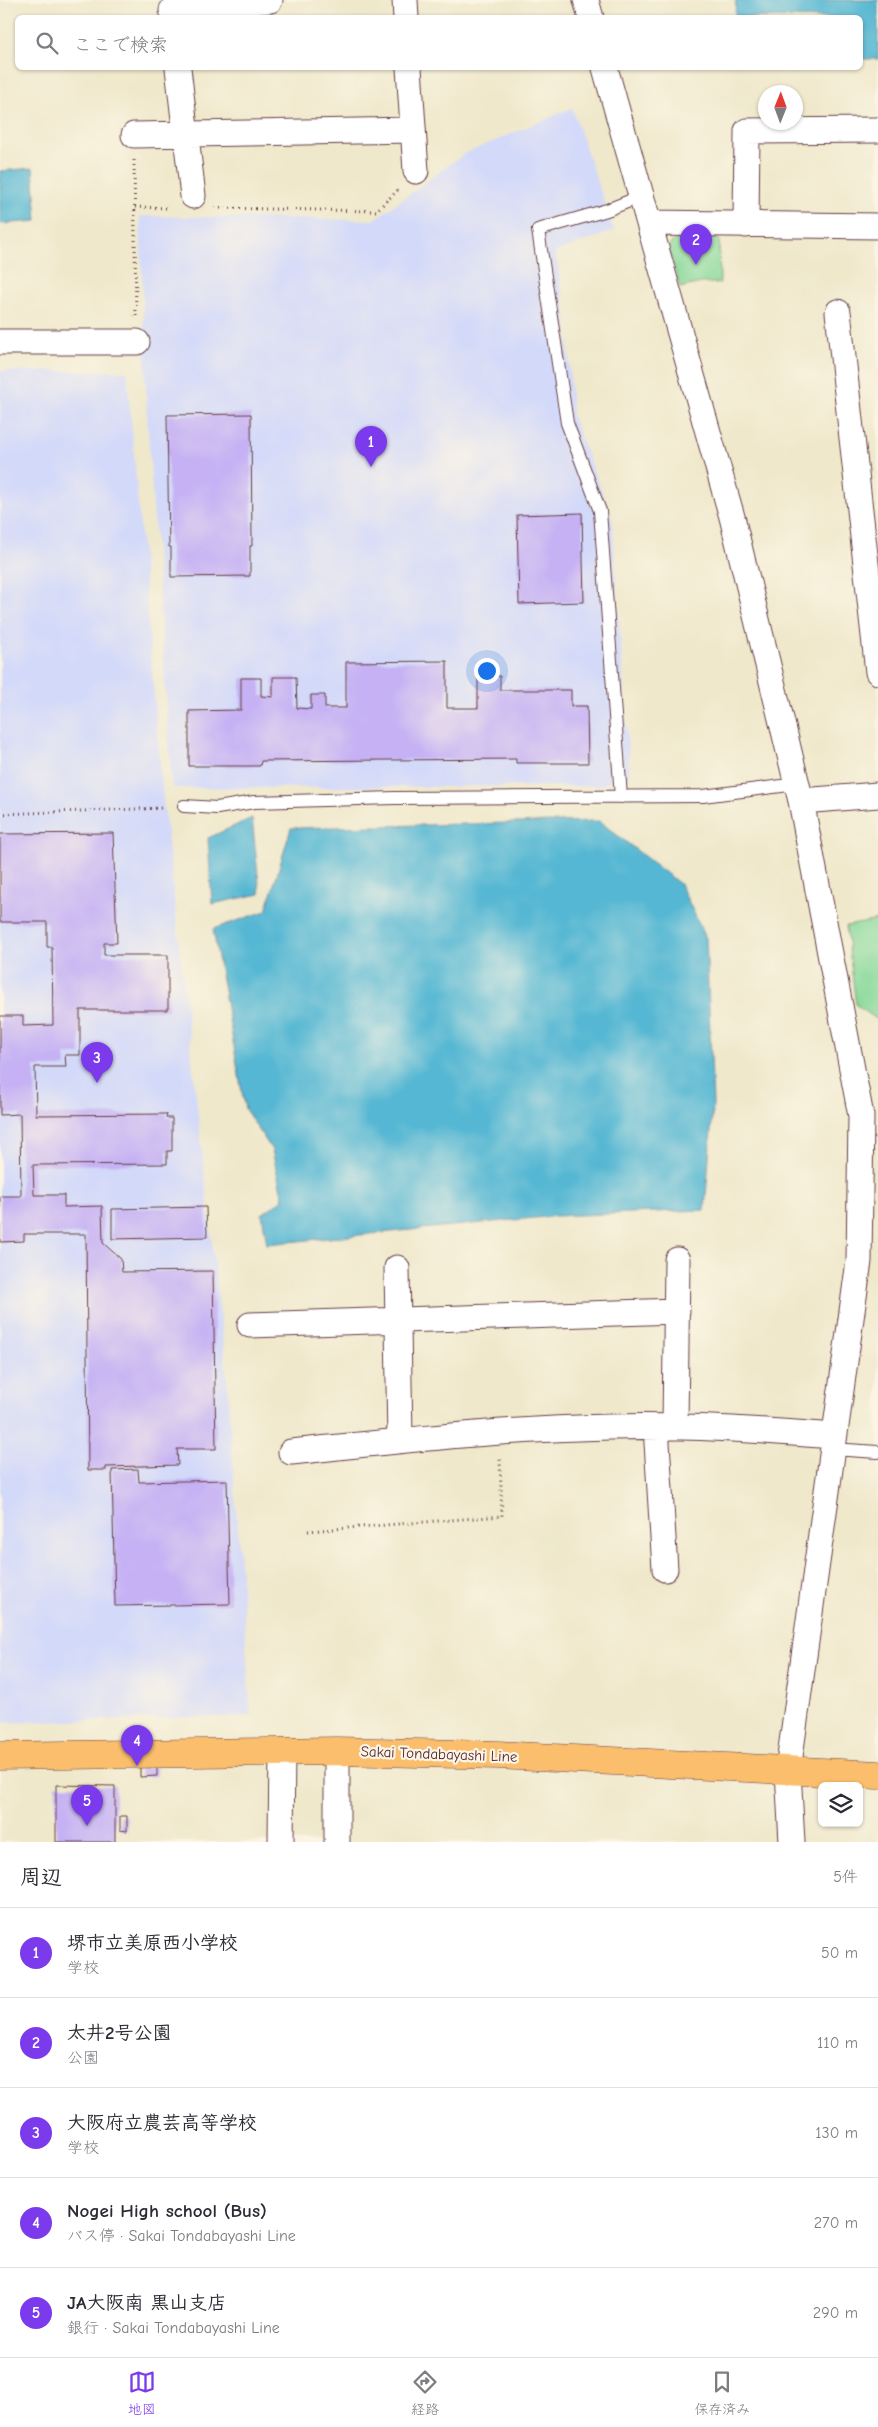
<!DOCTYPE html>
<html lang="ja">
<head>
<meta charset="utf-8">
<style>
  body { margin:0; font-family:"Comic Neue","Klee One",sans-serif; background:#f2f2f3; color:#2b2b33 }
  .controls { position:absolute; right:15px; bottom:15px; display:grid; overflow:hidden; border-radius:8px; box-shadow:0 1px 4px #0004 }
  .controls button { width:45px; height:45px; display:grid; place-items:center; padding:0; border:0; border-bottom:1px solid #e1e1e2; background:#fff; color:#2b2b33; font:25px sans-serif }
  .compass { position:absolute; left:758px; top:85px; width:45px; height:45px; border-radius:50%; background:#fff; box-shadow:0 1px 4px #0004; rotate:1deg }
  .you { position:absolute; left:486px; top:670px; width:18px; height:18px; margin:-12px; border:4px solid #fff; border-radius:50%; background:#1a73e8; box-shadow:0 0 0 8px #1a73e833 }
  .badge { display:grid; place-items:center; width:32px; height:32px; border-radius:50%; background:#7c3aed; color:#fff; font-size:16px; font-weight:700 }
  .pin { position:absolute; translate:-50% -41px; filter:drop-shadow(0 1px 2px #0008) }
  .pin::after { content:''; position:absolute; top:26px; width:18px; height:15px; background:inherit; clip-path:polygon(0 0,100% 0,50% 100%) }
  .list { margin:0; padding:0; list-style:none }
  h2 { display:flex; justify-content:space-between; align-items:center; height:65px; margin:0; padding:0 20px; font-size:21px }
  h2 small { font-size:16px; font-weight:400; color:#7c7c81 }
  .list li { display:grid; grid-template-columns:32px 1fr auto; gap:15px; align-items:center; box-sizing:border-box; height:90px; padding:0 20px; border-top:1px solid #e1e1e2 }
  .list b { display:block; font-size:19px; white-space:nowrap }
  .list p { margin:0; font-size:16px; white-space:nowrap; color:#7c7c81 }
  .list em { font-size:16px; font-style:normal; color:#7c7c81 }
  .icon { flex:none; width:28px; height:28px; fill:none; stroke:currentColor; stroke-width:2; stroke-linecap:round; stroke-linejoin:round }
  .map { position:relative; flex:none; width:878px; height:1842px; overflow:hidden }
  .search { position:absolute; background:#fff; box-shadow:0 1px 4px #0004; left:15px; right:15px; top:15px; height:55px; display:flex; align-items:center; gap:12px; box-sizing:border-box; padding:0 18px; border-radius:8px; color:#7c7c81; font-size:19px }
  .sheet { height:515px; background:#fff }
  nav { display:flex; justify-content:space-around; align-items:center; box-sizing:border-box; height:70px; border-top:1px solid #e1e1e2; background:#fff; font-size:14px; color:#7c7c81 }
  nav a { display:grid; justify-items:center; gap:2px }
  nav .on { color:#7c3aed }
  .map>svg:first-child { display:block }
  .built { fill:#d3d9f9 }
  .green { fill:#86d899; stroke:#687c62 }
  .water { fill:#54b7d3; stroke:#4f6b7f }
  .building { fill:#c5b1f4 }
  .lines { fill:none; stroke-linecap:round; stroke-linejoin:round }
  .service-casing { stroke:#633d43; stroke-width:14 }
  .minor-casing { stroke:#633d43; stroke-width:27 }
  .primary-casing { stroke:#633d43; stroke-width:29 }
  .path { stroke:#633d43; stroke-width:3; stroke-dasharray:1 4; stroke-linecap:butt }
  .service { stroke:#fff; stroke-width:12 }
  .minor { stroke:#fff; stroke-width:25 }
  .primary { stroke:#fabe6d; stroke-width:28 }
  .labels { text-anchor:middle; stroke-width:4.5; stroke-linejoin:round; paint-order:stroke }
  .street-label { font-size:15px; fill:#4a1f2b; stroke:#fcf5e5 }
</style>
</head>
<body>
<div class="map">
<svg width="878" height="1842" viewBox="0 0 878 1842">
  <rect width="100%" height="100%" fill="#fcf5e5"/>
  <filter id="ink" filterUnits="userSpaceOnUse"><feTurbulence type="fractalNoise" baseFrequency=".02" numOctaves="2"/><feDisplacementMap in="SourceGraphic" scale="10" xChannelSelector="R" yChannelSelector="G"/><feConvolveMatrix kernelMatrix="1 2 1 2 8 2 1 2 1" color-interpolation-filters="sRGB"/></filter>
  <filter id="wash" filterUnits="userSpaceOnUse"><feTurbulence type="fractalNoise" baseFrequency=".0096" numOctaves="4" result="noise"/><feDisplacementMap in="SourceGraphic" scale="20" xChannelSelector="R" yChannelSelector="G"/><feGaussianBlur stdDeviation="1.12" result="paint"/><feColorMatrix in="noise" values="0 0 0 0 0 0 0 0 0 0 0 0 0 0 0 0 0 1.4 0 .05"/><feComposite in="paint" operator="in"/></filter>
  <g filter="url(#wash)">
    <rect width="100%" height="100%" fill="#efe8cb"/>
    <path class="built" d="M 572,108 L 614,231 L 555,252 L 567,320 L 572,416 L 612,518 L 630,778 L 620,778 L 597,786 L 172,788 L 147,416 L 140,216 L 374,220 L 464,154 Z
      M 0,371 L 127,371 L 162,788 L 227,1378 L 251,1716 L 0,1723 Z"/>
    <path class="green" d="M 719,238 L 720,283 L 701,283 L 680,288 L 668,247 L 675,239 Z
      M 878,920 L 878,1020 L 856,1005 L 846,926 Z"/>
    <path class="water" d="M 736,0 L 878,0 L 878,59 L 861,59 L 860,18 L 735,17 Z
      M 33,168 L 37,221 L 0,224 L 0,171 Z
      M 252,818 L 260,894 L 212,904 L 208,838 Z
      M 599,821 L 680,884 L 706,938 L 713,1104 L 705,1210 L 555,1216 L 267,1244 L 262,1214 L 283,1199 L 272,1150 L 245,1109 L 213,929 L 266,911 L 291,828 Z"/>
    <g id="blocks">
      <path class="building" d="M 251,414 L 252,546 L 250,546 L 250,576 L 171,577 L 171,547 L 169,547 L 167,415 Z
        M 582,513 L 584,602 L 519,604 L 517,515 Z
        M 447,661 L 447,708 L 478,708 L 478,676 L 500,676 L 500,690 L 571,690 L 571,706 L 587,706 L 588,763 L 516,763 L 516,759 L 261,761 L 260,766 L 189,766 L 189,711 L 241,710 L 241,678 L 261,678 L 261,696 L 273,697 L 273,677 L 296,677 L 297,708 L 311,709 L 311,695 L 325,695 L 325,708 L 346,708 L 346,662 Z
        M 113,833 L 117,943 L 104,943 L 104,955 L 168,955 L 168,1010 L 80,1010 L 80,1055 L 65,1055 L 66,1067 L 35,1067 L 36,1115 L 167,1114 L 166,1118 L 172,1118 L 172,1151 L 167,1151 L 167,1164 L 33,1165 L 34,1195 L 64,1195 L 64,1207 L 102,1206 L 103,1243 L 121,1259 L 122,1272 L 213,1271 L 216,1449 L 177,1449 L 178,1465 L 106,1467 L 106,1470 L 88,1470 L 86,1234 L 24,1234 L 24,1241 L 0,1242 L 0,1196 L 21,1196 L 20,1114 L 0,1115 L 0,1016 L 23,1016 L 23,1026 L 53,1025 L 52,947 L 47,947 L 47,922 L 0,922 L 0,834 Z
        M 206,1207 L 207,1237 L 112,1239 L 112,1209 Z
        M 138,1469 L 139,1482 L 227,1480 L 230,1604 L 115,1606 L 112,1470 Z
        M 140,1767 L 157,1767 L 157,1776 L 140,1777 Z
        M 56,1785 L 115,1786 L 115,1842 L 56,1842 Z
        M 120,1816 L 127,1816 L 127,1831 L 120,1830 Z"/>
    </g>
  </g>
  <g filter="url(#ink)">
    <use href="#blocks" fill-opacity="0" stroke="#633d43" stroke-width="1"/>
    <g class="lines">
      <defs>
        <path id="service" d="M 621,797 L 600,511 L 567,423 L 538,230 L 607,210 L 642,196
          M 184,806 L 217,808 L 254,802 L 395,798 L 703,796 L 797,784
          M 832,1449 L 878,1452"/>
        <path id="minor" d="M 405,0 L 406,18
          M 586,0 L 591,18
          M 172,10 L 270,0
          M 178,68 L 193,196
          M 409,68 L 416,171
          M 605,68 L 732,517 L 801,801 L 861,1116 L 859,1261 L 788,1771 L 792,1842
          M 134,135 L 413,130
          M 649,223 L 878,226
          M 746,225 L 747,131 L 878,130
          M 838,312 L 878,672
          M 0,342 L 137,342
          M 801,801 L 878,795
          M 397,1268 L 400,1440
          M 250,1325 L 677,1311
          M 656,1427 L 665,1569
          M 675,1427 L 677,1260
          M 291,1452 C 397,1441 503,1429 610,1427 C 684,1425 759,1430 834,1436
          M 337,1751 L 337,1842
          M 281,1842 L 282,1752"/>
        <path id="primary" d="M 0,1756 L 337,1751 L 498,1755 L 878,1775"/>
      </defs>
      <use href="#service" class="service-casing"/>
      <use href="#minor" class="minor-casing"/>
      <use href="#primary" class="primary-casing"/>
      <path class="path" d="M 134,160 L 136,317
        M 135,207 L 169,208
        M 215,208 L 376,211 L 398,190
        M 0,814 L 164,808
        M 308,1531 L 502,1516 L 500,1459"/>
      <use href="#service" class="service"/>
      <use href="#minor" class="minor"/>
      <use href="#primary" class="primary"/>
    </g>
  </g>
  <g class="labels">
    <g class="street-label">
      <text transform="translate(439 1754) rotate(2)" y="5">Sakai Tondabayashi Line</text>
    </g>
  </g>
</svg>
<div class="controls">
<button><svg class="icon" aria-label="layers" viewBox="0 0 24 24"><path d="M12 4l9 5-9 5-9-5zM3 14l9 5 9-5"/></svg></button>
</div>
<svg class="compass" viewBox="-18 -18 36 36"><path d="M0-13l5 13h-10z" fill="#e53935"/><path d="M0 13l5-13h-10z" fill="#7c7c81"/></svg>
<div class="you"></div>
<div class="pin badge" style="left:371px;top:467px">1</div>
<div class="pin badge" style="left:696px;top:265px">2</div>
<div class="pin badge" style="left:97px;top:1083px">3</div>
<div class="pin badge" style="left:137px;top:1766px">4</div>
<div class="pin badge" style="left:87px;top:1826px">5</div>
<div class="search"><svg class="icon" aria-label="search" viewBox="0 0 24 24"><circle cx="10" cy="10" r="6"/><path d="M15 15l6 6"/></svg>ここで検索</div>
</div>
<section class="sheet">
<h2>周辺<small>5件</small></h2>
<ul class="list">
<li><span class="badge">1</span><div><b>堺市立美原西小学校</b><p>学校</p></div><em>50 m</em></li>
<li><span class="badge">2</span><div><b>太井2号公園</b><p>公園</p></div><em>110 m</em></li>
<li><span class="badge">3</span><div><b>大阪府立農芸高等学校</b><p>学校</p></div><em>130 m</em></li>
<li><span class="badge">4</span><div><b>Nogei High school (Bus)</b><p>バス停 · Sakai Tondabayashi Line</p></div><em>270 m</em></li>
<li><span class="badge">5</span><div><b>JA大阪南 黒山支店</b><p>銀行 · Sakai Tondabayashi Line</p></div><em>290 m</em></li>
</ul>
</section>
<nav>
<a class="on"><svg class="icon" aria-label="map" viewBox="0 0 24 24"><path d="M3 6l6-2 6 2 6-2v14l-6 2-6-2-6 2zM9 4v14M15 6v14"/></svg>地図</a>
<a><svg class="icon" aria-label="directions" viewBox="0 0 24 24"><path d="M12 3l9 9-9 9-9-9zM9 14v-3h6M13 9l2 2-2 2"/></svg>経路</a>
<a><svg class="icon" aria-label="saved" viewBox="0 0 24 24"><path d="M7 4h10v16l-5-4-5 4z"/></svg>保存済み</a>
</nav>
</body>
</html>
